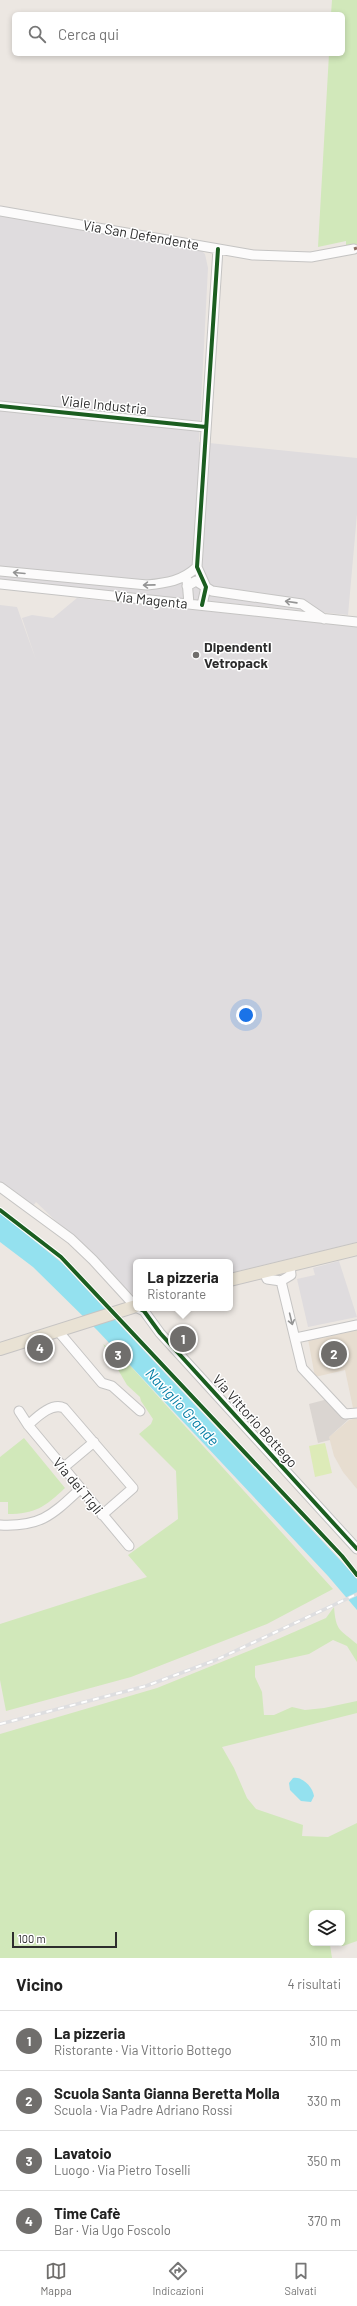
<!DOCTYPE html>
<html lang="it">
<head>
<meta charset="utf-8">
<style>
  body { margin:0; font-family:Barlow,sans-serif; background:#f6f6f6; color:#222 }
  .controls { position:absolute; right:12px; bottom:12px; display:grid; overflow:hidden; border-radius:6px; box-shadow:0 2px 6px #0003 }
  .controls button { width:36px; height:36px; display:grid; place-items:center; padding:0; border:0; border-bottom:1px solid #e0e0e0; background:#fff; color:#222; font:20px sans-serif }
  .scale { position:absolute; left:12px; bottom:10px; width:105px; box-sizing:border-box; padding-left:4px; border:2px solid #2d2d2d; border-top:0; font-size:11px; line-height:14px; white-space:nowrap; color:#2d2d2d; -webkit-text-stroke:3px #fff; paint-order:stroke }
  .you { position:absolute; left:246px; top:1015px; width:14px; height:14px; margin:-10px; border:3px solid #fff; border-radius:50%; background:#1a73e8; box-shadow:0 0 0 6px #1a73e833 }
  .badge { display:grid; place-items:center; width:26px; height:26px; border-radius:50%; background:#706e6c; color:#fff; font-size:13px; font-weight:700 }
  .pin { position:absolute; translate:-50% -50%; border:2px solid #fff; box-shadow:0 1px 4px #0006 }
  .popup { position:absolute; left:133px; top:1259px; width:100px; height:52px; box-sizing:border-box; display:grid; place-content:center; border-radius:6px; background:#fff; filter:drop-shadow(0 1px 3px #0005); font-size:13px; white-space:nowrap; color:#767676 }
  .popup b { font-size:15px; color:#222 }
  .popup::after { content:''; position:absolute; left:50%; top:100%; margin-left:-8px; border:8px solid transparent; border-top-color:#fff }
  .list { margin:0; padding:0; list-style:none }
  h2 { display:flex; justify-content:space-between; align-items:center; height:52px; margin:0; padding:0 16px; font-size:17px }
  h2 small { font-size:13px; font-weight:400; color:#767676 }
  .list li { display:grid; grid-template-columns:26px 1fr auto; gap:12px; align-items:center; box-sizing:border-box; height:60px; padding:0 16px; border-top:1px solid #e0e0e0 }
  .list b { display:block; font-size:15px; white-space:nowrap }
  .list p { margin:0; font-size:13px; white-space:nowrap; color:#767676 }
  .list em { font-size:13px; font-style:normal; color:#767676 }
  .icon { flex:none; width:22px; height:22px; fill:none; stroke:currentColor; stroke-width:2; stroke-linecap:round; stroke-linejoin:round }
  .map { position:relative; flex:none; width:357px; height:1958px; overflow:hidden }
  .search { position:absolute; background:#fff; box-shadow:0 2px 6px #0003; left:12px; right:12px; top:12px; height:44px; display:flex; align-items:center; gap:10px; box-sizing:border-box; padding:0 14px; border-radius:6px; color:#767676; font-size:15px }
  .sheet { height:292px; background:#fff }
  nav { display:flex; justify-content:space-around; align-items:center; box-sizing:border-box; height:56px; border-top:1px solid #e0e0e0; background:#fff; font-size:11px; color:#767676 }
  nav a { display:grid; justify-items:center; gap:2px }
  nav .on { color:#706e6c }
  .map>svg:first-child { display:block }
  .industrial { fill:#dfdcde }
  .education { fill:#e7ddd0 }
  .green { fill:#d1e8ba; fill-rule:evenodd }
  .pitch { fill:#ddebb8 }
  .plaza { fill:#dad5d1 }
  .water { fill:#94e1ef }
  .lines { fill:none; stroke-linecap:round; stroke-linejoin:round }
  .minor-casing { stroke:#c5c4c3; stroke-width:11 }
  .major-casing { stroke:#c6c4c3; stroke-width:14 }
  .minor { stroke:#fcfbfb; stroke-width:9 }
  .major { stroke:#e9e2d4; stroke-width:12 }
  .rail-casing { stroke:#dedee0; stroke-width:3.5 }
  .rail { stroke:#fff; stroke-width:2; stroke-dasharray:6; stroke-linecap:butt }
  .quiet { stroke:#8d6e63; stroke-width:3; stroke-dasharray:6 3; stroke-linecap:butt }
  .cycleway-casing { stroke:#fff; stroke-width:6 }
  .cycleway { stroke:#1b5e20; stroke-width:4 }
  .oneway { stroke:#949494 }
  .poi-dot { fill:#706e6c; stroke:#fff; stroke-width:1.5 }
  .labels { text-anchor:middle; stroke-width:3; stroke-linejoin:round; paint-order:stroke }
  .street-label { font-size:14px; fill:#2d2d2d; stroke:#fff }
  .poi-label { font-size:14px; font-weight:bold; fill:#2d2d2d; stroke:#fff; text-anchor:start }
  .water-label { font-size:15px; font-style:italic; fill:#067fa7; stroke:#fff }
</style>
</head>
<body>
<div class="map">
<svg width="357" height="1958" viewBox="0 0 357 1958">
  <rect width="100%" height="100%" fill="#ece7e2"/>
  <path class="industrial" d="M 0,214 L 200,249 L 205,254 L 208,268 L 199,442 L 357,458 L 357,514 L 348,615 L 0,580 Z
    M 77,598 L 357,626 L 357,1242 L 230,1273 L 230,1262 L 136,1262 L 135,1297 L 36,1202 L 33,1206 L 0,1183 L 0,605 L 17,607 L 36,660 L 22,618 L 32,615 L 53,618 Z
    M 339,1261 L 357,1317 L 308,1327 L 297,1279 L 315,1275 L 313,1268 Z"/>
  <path class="education" d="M 357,1328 L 357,1407 L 353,1408 L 345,1370 L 315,1377 L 308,1339 Z
    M 357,1418 L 357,1489 L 343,1472 L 334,1456 L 329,1437 L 349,1420 Z"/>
  <path class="green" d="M 332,0 L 357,0 L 357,244 L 346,247 L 346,241 L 318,247 L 329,54 L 343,54 L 343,14 L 331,14 Z
    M 103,1344 L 110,1349 L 123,1363 L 126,1361 L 333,1589 L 267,1624 L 131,1677 L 6,1711 L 0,1680 L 0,1624 L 147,1577 L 128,1555 L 178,1519 L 176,1471 L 139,1434 L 151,1424 L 153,1419 L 141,1401 L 140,1397 L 127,1385 Z
    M 24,1438 L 65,1488 C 45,1507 35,1514 8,1514 L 8,1502 L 0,1502 L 0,1457 Z
    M 334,1607 C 336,1631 339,1629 357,1644 L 357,1662 L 347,1646 L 333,1640 L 309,1654 L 255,1666 L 255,1677 L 262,1692 L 264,1715 L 274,1715 L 292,1707 L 305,1710 L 324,1708 L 357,1701 L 357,1713 L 222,1747 L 234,1768 L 247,1798 L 256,1809 L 303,1825 L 302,1836 L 328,1837 L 357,1823 L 357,1941 L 343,1946 L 330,1945 L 332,1958 L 0,1958 L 0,1734 L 157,1688 L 278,1639 L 326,1618 ZM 312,1913 L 342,1913 L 342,1943 L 312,1943 Z"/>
  <path class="pitch" d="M 325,1443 L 332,1473 L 315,1477 L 309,1446 Z"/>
  <path class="plaza" d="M 328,1399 L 349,1419 L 329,1437 L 330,1440 L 318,1443 L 309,1404 Z"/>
  <path class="water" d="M 0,1213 L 62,1263 L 341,1561 L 357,1579 L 357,1610 L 328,1576 L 97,1330 L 33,1267 L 0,1242 Z
    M 293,1778 C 302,1776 313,1787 314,1796 L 311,1802 L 301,1801 L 290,1790 L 289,1783 Z"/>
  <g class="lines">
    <defs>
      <path id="minor" d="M 0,211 L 253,255 L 311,257 L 354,249
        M 0,406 L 206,427
        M 0,571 L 147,585 C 167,583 182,581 197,567
        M 187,580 L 189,604
        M 0,584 L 357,622
        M 187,586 L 196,581 L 212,591 L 302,604 L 324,619
        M 202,605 L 206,587 L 197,567 L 218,249
        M 0,1187 L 71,1239 L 93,1260 L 136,1307
        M 264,1271 L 267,1279 L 281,1281 L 291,1275 L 290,1265
        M 281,1281 L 302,1368 L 345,1414 L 357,1413
        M 138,1308 L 144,1311 L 160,1333 L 357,1549
        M 58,1331 L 102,1383 L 112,1386 L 140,1411
        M 296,1338 L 357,1325
        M 19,1411 L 28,1425 L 129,1546
        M 28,1425 C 37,1417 52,1402 64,1408 L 133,1488 L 102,1515
        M 63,1468 L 94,1442
        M 0,1525 C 41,1527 52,1515 80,1489"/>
      <path id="major" d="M 230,1280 L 357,1249
        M 0,1349 L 136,1306"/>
    </defs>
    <use href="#minor" class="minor-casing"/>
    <use href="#major" class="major-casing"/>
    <use href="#minor" class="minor"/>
    <use href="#major" class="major"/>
    <defs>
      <path id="rail" d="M 0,1724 L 146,1686 L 216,1660 L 357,1594"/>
    </defs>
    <use href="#rail" class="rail-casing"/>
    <use href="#rail" class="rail"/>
    <path class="quiet" d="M 354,249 L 357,248"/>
    <defs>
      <path id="cycleway" d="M 0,406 L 206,427
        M 202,605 L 206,587 L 197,567 L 218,249
        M 0,1210 L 61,1257 L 342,1556 L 357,1575
        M 138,1308 L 144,1311 L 160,1333 L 357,1549"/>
    </defs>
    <use href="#cycleway" class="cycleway-casing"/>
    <use href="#cycleway" class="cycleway"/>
  </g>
  <defs><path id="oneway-shaft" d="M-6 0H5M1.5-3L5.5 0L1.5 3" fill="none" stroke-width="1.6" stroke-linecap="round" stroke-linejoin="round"/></defs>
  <g class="oneway">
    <use href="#oneway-shaft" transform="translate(19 573) rotate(-175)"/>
    <use href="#oneway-shaft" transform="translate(149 585) rotate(179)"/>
    <use href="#oneway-shaft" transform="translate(291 602) rotate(-172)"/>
    <use href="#oneway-shaft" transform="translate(291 1319) rotate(76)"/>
  </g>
  <circle class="poi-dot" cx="196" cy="655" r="4"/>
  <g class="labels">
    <g class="street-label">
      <text transform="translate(141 235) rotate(10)" y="5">Via San Defendente</text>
      <text transform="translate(104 405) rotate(6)" y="5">Viale Industria</text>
      <text transform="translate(151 600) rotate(6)" y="5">Via Magenta</text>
      <text transform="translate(255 1421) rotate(48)" y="5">Via Vittorio Bottego</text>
      <text transform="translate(78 1486) rotate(50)" y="5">Via dei Tigli</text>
    </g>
    <g class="poi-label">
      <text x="204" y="652">Dipendenti<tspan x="204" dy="16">Vetropack</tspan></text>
    </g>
    <g class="water-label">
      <text transform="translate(182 1407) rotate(47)" y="5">Naviglio Grande</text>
    </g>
  </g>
</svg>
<div class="controls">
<button><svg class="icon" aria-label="layers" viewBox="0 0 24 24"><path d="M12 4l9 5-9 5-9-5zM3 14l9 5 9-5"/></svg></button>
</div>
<div class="scale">100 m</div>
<div class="you"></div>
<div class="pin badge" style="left:183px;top:1339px">1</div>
<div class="popup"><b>La pizzeria</b>Ristorante</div>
<div class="pin badge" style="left:334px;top:1354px">2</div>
<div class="pin badge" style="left:118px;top:1355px">3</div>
<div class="pin badge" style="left:40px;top:1348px">4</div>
<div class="search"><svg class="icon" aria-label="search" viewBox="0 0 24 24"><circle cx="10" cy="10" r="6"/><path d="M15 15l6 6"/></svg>Cerca qui</div>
</div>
<section class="sheet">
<h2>Vicino<small>4 risultati</small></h2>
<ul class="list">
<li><span class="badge">1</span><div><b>La pizzeria</b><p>Ristorante · Via Vittorio Bottego</p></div><em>310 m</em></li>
<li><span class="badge">2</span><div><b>Scuola Santa Gianna Beretta Molla</b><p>Scuola · Via Padre Adriano Rossi</p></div><em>330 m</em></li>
<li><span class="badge">3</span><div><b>Lavatoio</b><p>Luogo · Via Pietro Toselli</p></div><em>350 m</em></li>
<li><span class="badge">4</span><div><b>Time Cafè</b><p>Bar · Via Ugo Foscolo</p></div><em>370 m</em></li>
</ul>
</section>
<nav>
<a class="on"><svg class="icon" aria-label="map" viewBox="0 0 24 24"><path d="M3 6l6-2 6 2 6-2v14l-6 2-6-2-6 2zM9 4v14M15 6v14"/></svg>Mappa</a>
<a><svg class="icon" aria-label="directions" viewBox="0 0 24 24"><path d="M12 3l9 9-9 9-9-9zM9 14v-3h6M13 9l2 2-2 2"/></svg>Indicazioni</a>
<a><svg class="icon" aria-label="saved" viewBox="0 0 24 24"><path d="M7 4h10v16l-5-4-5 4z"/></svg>Salvati</a>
</nav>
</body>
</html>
